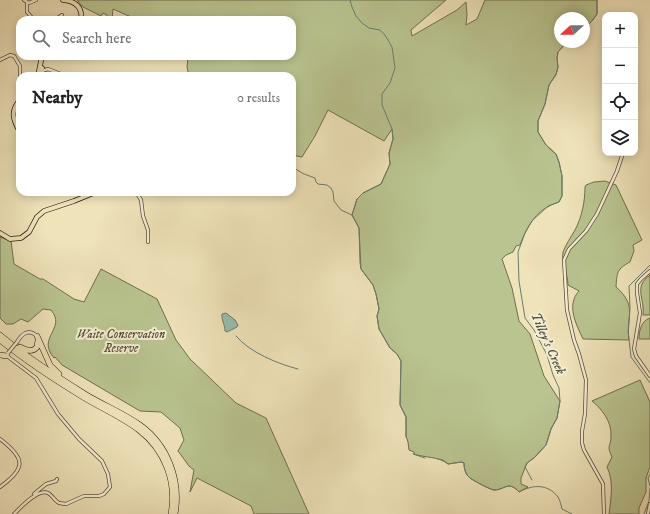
<!DOCTYPE html>
<html lang="en">
<head>
<meta charset="utf-8">
<style>
  body { margin:0; font-family:"IM FELL DW Pica",serif; background:#f6f6f6; color:#202124 }
  .controls { position:absolute; right:12px; top:12px; display:grid; overflow:hidden; border-radius:8px; box-shadow:0 2px 10px #0003 }
  .controls button { width:36px; height:36px; display:grid; place-items:center; padding:0; border:0; border-bottom:1px solid #e0e0e0; background:#fff; color:#202124; font:20px sans-serif }
  .compass { position:absolute; left:554px; top:12px; width:36px; height:36px; border-radius:50%; background:#fff; box-shadow:0 2px 10px #0003; rotate:249deg }
  .list { margin:0; padding:0; list-style:none }
  h2 { display:flex; justify-content:space-between; align-items:center; height:52px; margin:0; padding:0 16px; font-size:17px }
  h2 small { font-size:13px; font-weight:400; color:#757577 }
  .icon { flex:none; width:22px; height:22px; fill:none; stroke:currentColor; stroke-width:2; stroke-linecap:round; stroke-linejoin:round }
  .map { position:relative; flex:none; width:650px; height:514px; overflow:hidden }
  .search { position:absolute; background:#fff; box-shadow:0 2px 10px #0003; left:16px; top:16px; width:280px; height:44px; display:flex; align-items:center; gap:10px; box-sizing:border-box; padding:0 14px; border-radius:12px; color:#757577; font-size:15px }
  .panel { position:absolute; background:#fff; box-shadow:0 2px 10px #0003; left:16px; top:72px; width:280px; height:124px; border-radius:12px }
  .map>svg:first-child { display:block }
  .green { fill:#b9c490; stroke:#6f6e4e }
  .water { fill:#9abeaf; stroke:#6b7c6e }
  .lines { fill:none; stroke-linecap:round; stroke-linejoin:round }
  .stream { stroke:#6b7c6e; stroke-width:1 }
  .minor-casing { stroke:#584c38; stroke-width:4 }
  .major-casing { stroke:#25190d; stroke-width:5.5 }
  .highway-casing { stroke:#25190d; stroke-width:6 }
  .minor { stroke:#f5edd2; stroke-width:2.5 }
  .major { stroke:#efe3ba; stroke-width:4 }
  .highway { stroke:#efe3ba; stroke-width:5 }
  .minor-bridge-casing { stroke:#584c38; stroke-width:4; stroke-linecap:butt }
  .minor-bridge { stroke:#f5edd2; stroke-width:2.5 }
  .labels { text-anchor:middle; stroke-width:4; stroke-linejoin:round; paint-order:stroke }
  .park-label { font-size:12px; font-style:italic; fill:#514c34; stroke:#f5edd2 }
  .water-label { font-size:13px; font-style:italic; fill:#4e5346; stroke:#f5edd2 }
</style>
</head>
<body>
<div class="map">
<svg width="650" height="514" viewBox="0 0 650 514">
  <rect width="100%" height="100%" fill="#efe3ba"/>
  <filter id="stains"><feTurbulence type="fractalNoise" baseFrequency=".005" numOctaves="4"/><feColorMatrix values="0 0 0 0 .2 0 0 0 0 .09 0 0 0 0 .02 0 0 0 .5 -.17"/></filter>
  <radialGradient id="worn" r=".72"><stop offset=".6" stop-color="#630" stop-opacity="0"/><stop offset="1" stop-color="#630" stop-opacity=".3"/></radialGradient>
  <path class="green" d="M 77,0 L 446,0 L 411,30 L 412,36 L 457,10 L 466,2 L 467,15 L 466,25 L 477,19 L 485,0 L 597,0 L 597,14 L 592,21 L 584,29 L 584,18 L 560,18 L 560,42 L 567,42 L 558,52 L 557,58 L 558,67 L 556,74 L 549,85 L 545,104 L 538,121 L 538,132 L 546,145 L 556,154 L 559,162 L 562,176 L 562,196 L 559,202 C 537,209 528,224 520,245 L 516,246 L 513,252 L 506,255 L 502,259 L 512,288 L 519,321 L 530,334 L 544,376 L 560,401 L 557,418 L 551,429 L 546,445 L 534,458 L 527,463 L 521,478 L 521,484 L 528,487 L 519,492 C 508,480 505,490 494,490 C 491,490 470,479 469,477 C 465,474 464,467 464,463 L 461,462 L 448,464 C 438,456 425,458 414,454 L 414,452 L 409,450 L 408,442 L 406,436 L 406,417 L 400,405 L 401,361 L 397,354 L 390,348 L 379,329 L 377,316 L 379,309 L 376,294 L 373,285 L 361,269 L 359,228 L 352,215 L 357,199 L 363,193 L 381,184 L 390,164 L 389,153 L 393,139 L 392,129 L 384,141 L 328,110 L 315,136 L 302,157 L 292,155 L 292,76 L 189,76 L 187,67 L 188,56 L 292,56 L 292,20 L 138,20 L 113,9 L 112,20 L 107,20 L 107,15 L 103,13 L 101,16 L 83,7 Z
    M 605,181 L 616,185 L 642,240 L 633,245 L 634,251 L 630,262 C 617,269 617,272 616,287 C 638,306 626,317 629,340 L 583,339 C 576,324 566,305 579,291 L 568,285 C 568,274 561,262 563,252 C 566,244 571,237 575,230 C 582,217 585,201 585,187 L 586,185 L 594,182 Z
    M 0,237 L 11,241 L 14,264 L 40,279 L 43,279 L 74,299 L 84,302 L 101,269 L 157,299 L 176,340 L 190,359 L 236,403 L 266,418 L 309,514 L 254,514 L 251,506 L 197,478 L 190,492 L 194,470 L 189,466 L 178,451 L 184,440 L 180,428 L 161,412 L 140,411 L 62,365 L 55,357 L 54,358 C 36,337 67,329 51,310 L 43,309 L 28,322 L 21,319 L 13,324 L 6,324 L 0,318 Z
    M 650,275 L 650,315 L 643,315 C 645,298 633,287 650,275 Z
    M 650,318 L 650,339 L 639,339 C 639,331 641,321 650,318 Z
    M 640,380 L 650,402 L 650,467 L 646,478 L 646,492 L 639,508 L 639,514 L 609,514 C 611,499 614,481 607,467 L 612,457 C 606,444 611,448 611,436 C 612,422 602,409 592,401 Z"/>
  <path class="water" d="M 226,313 L 235,320 L 238,325 L 237,327 L 227,332 L 225,331 C 225,325 221,319 222,314 Z"/>
  <g class="lines">
    <path class="stream" d="M 350,0 L 352,7 L 356,16 L 362,23 L 369,28 L 380,30 L 385,35 L 392,47 L 395,68 L 390,83 L 382,94 L 382,105 L 392,129 L 393,139 L 389,153 L 390,164 L 381,184 L 363,193 L 357,199 L 352,215
      M 584,29 L 592,21 L 597,14 L 597,0
      M 292,167 L 304,174 L 315,178 L 316,182 L 318,184 L 327,185 L 331,188 L 333,192 L 334,201 L 341,210 L 352,215 L 359,228 L 360,263 L 361,269 L 373,285 L 376,294 L 379,309 L 377,316 L 379,329 L 390,348 L 397,354 L 401,361 L 400,405 L 406,417 L 406,437
      M 650,265 L 629,286 L 630,308 L 628,331 L 631,357 L 650,383
      M 236,336 C 249,352 278,364 298,369
      M 413,454 L 425,458
      M 438,459 L 443,460 L 448,464 L 462,462 L 464,463 C 464,467 465,474 469,477 C 470,479 491,490 494,490 C 505,490 508,480 519,492 C 532,485 547,483 558,497 C 560,500 561,505 562,509 L 572,514
      M 650,474 L 648,478 L 650,486
      M 532,480 L 525,467 L 527,463 L 534,458 L 546,445 L 551,429 L 557,418 L 560,401 L 559,388 L 553,375 L 547,355 L 534,330 L 525,318 L 519,281 L 518,252 L 525,233 L 532,221 L 548,206 L 559,202 L 562,196 L 562,176 L 559,162 L 556,154 L 546,145 L 538,132 L 538,121 L 545,104 L 549,85 L 556,75 L 558,67 L 557,58 L 558,52 L 567,42
      M 644,514 L 649,501 L 650,488"/>
    <defs>
      <path id="minor" d="M 24,0 L 29,3 L 36,0
        M 27,2 L 27,12 L 34,20
        M 55,20 L 62,15
        M 0,60 L 10,55 L 14,56 L 20,66 L 20,76
        M 42,71 L 48,69 L 66,76
        M 20,84 L 19,96 L 20,99
        M 135,192 L 138,195 L 141,200 L 143,216 L 148,230 L 148,242
        M 650,271 L 641,279 L 637,284 L 637,293 L 640,313 L 634,349 L 636,356 L 650,376
        M 17,342 C 22,334 28,328 37,336
        M 7,356 L 36,378 L 58,414 L 79,439 L 102,461 L 108,474 L 110,487 L 104,494 L 99,496 L 84,496 L 66,504 L 59,503 C 55,501 52,495 48,493 C 38,488 20,508 14,514
        M 0,439 C 25,458 27,468 0,487
        M 35,496 L 34,494 L 46,484 L 56,481 L 57,479
        M 604,514 L 603,484 L 584,450 L 582,443 L 582,431 L 585,414 L 586,380 L 579,354 L 574,340 L 567,310 L 564,260 L 569,249 L 586,231 L 597,214 L 617,171 L 623,153
        M 648,514 L 650,504"/>
      <path id="major" d="M 63,0 C 75,1 83,7 81,20
        M 38,76 L 42,56
        M 41,76 L 42,68
        M 20,100 C 10,111 13,120 20,132
        M 0,233 L 10,239 L 21,238 L 29,232 L 37,217 L 44,211 L 74,201 L 96,192"/>
      <path id="highway" d="M 0,335 C 26,357 56,376 85,394 C 103,405 123,413 140,425 C 168,445 181,481 175,514
        M 37,336 L 50,365 L 59,374
        M 0,340 C 26,361 55,380 83,397 C 101,408 122,417 139,430 C 165,450 177,482 171,514
        M 20,347 C 26,350 32,353 37,347 L 38,340
        M 0,355 L 7,356"/>
    </defs>
    <use href="#minor" class="minor-casing"/>
    <use href="#major" class="major-casing"/>
    <use href="#highway" class="highway-casing"/>
    <use href="#minor" class="minor"/>
    <use href="#major" class="major"/>
    <use href="#highway" class="highway"/>
    <defs>
      <path id="minor-bridge" d="M 8,353 L 17,342"/>
    </defs>
    <use href="#minor-bridge" class="minor-bridge-casing"/>
    <use href="#minor-bridge" class="minor-bridge"/>
  </g>
  <g class="labels">
    <g class="park-label">
      <text x="121" y="338">Waite Conservation<tspan x="121" dy="14">Reserve</tspan></text>
    </g>
    <g class="water-label">
      <text transform="translate(549 343) rotate(66)" y="5">Tilley's Creek</text>
    </g>
  </g>
  <rect width="100%" height="100%" filter="url(#stains)"/>
  <rect width="100%" height="100%" fill="url(#worn)"/>
</svg>
<div class="controls">
<button>+</button>
<button>−</button>
<button><svg class="icon" aria-label="locate" viewBox="0 0 24 24"><circle cx="12" cy="12" r="6"/><path d="M12 2v4M12 18v4M2 12h4M18 12h4"/></svg></button>
<button><svg class="icon" aria-label="layers" viewBox="0 0 24 24"><path d="M12 4l9 5-9 5-9-5zM3 14l9 5 9-5"/></svg></button>
</div>
<svg class="compass" viewBox="-18 -18 36 36"><path d="M0-13l5 13h-10z" fill="#e53935"/><path d="M0 13l5-13h-10z" fill="#757577"/></svg>
<div class="search"><svg class="icon" aria-label="search" viewBox="0 0 24 24"><circle cx="10" cy="10" r="6"/><path d="M15 15l6 6"/></svg>Search here</div>
<section class="panel">
<h2>Nearby<small>0 results</small></h2>
<ul class="list">
</ul>
</section>
</div>
</body>
</html>
